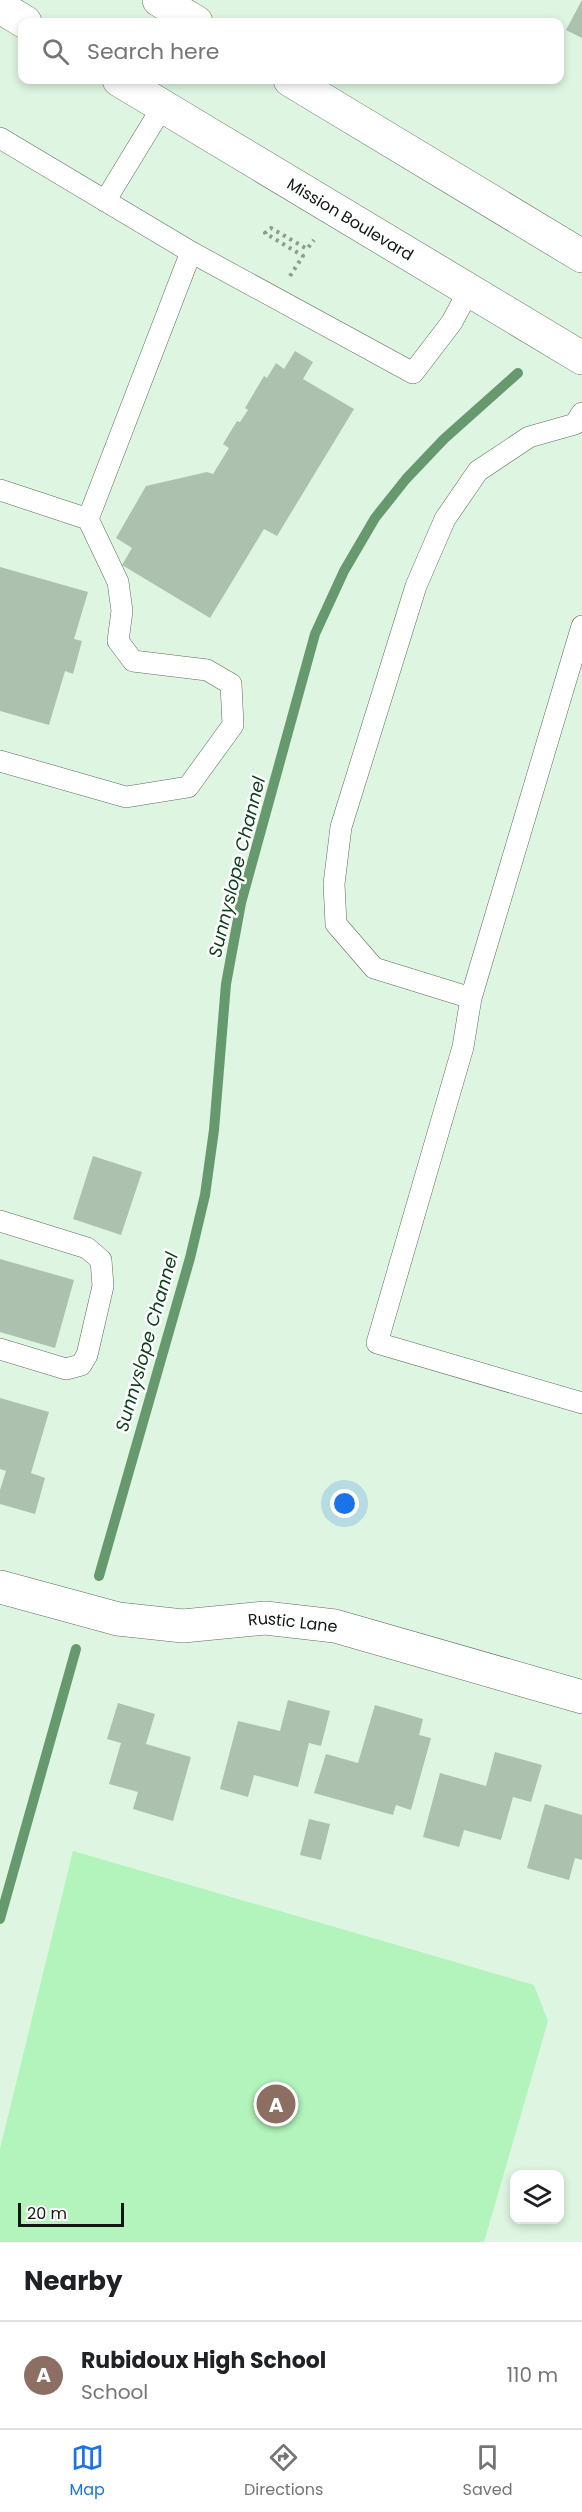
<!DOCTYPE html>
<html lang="en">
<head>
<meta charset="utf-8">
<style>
  body { margin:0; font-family:Poppins,sans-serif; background:#f6f6f6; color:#202124 }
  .controls { position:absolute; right:18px; bottom:18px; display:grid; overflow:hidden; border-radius:12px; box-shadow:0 3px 9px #0003 }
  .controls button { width:54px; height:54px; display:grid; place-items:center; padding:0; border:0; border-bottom:2px solid #e0e0e0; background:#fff; color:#202124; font:30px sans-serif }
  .scale { position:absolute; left:18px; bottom:15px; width:106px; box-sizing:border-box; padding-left:6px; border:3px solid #0f1710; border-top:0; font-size:16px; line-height:21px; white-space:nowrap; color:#0f1710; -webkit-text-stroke:4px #fff; paint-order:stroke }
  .you { position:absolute; left:345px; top:1504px; width:21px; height:21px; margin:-15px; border:4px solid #fff; border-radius:50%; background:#1a73e8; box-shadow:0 0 0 9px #1a73e833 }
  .badge { display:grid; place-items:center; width:39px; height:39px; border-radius:50%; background:#1a73e8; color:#fff; font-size:20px; font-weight:700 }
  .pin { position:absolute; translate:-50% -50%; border:3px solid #fff; box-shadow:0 2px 6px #0006 }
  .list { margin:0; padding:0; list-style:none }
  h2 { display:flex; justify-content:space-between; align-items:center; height:78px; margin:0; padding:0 24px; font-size:26px }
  h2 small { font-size:20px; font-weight:400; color:#757577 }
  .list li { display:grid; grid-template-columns:39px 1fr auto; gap:18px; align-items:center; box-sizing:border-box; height:108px; padding:0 24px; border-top:2px solid #e0e0e0 }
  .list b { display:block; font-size:22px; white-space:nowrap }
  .list p { margin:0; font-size:20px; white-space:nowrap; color:#757577 }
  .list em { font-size:20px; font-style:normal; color:#757577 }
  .icon { flex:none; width:33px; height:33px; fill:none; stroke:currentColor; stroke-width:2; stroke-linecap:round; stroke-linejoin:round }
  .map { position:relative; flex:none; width:582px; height:2242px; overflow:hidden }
  .search { position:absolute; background:#fff; box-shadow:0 3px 9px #0003; left:18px; right:18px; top:18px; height:66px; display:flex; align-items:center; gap:15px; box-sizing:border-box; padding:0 21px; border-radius:12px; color:#757577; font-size:22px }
  .sheet { height:186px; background:#fff }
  nav { display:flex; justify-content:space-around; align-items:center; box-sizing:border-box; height:84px; border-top:2px solid #e0e0e0; background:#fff; font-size:16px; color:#757577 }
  nav a { display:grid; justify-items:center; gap:3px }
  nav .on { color:#1a73e8 }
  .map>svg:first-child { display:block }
  .green { fill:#b2f4bb }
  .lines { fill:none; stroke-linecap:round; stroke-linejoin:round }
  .stream { stroke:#66996d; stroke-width:10 }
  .building { fill:#acc2ae }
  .lane-casing { stroke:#5a6e5c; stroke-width:22 }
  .street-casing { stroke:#5a6e5c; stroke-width:34 }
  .primary-casing { stroke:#5a6e5c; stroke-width:34 }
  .path { stroke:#8c9d8e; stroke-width:4; stroke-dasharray:3 4.5; stroke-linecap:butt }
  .lane { stroke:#fff; stroke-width:21 }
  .street { stroke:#fff; stroke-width:33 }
  .primary { stroke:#fff; stroke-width:33 }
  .labels { text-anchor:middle; stroke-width:5; stroke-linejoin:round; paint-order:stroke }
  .street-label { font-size:16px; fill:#0f1710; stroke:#fff }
  .water-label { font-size:18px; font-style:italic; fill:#0a3e18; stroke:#fff }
</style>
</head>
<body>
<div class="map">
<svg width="582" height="2242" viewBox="0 0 582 2242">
  <rect width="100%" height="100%" fill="#def5e1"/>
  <path class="green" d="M 73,1851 L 534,1985 L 548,2021 L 484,2242 L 0,2242 L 0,2149 Z"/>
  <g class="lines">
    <path class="stream" d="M 99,1576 L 190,1258 L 205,1195 L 214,1130 L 226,984 L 241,903 L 315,634 L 344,571 L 375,518 L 406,479 L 444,439 L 518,373
      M 0,1919 L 76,1649"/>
  </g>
  <path class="building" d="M 582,0 L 582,38 L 566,30 Z
    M 295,351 L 313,362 L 303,379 L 354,409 L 277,536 L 264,529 L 210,618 L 122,565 L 132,548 L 116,538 L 146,486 L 207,472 L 213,474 L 229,448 L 223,444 L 237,421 L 240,422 L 248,410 L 245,408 L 264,376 L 267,378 L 276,363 L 284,369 Z
    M 0,567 L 88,592 L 74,639 L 82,641 L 73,674 L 65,671 L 49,725 L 0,711 Z
    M 93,1156 L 142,1172 L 121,1235 L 73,1219 Z
    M 0,1259 L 74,1280 L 55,1348 L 0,1332 Z
    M 0,1398 L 49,1412 L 31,1473 L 45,1478 L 35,1514 L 0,1504 L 0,1490 L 6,1471 L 0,1469 Z
    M 288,1700 L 330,1711 L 321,1746 L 309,1743 L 298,1787 L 254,1775 L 248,1797 L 220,1789 L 238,1721 L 280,1731 Z
    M 118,1703 L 155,1714 L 146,1744 L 191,1757 L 173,1821 L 133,1809 L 138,1792 L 109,1784 L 121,1743 L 107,1739 Z
    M 375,1705 L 423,1719 L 419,1735 L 431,1738 L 411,1810 L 396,1805 L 393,1815 L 314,1793 L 326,1754 L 358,1763 Z
    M 495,1752 L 542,1765 L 531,1802 L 513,1797 L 501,1840 L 464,1830 L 459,1847 L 423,1837 L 440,1773 L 486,1786 Z
    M 545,1804 L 582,1815 L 582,1860 L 575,1858 L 569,1880 L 527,1868 Z
    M 309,1819 L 330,1824 L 321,1860 L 300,1855 Z"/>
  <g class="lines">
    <defs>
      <path id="lane" d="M 0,138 L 191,252
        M 105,201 L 163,106
        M 582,413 L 575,424 L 529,437 L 478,471 L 445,519 L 416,586 L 341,827 L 334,884 L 336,924 L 374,968 L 471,998 L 463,1047 L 377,1343 L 582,1403
        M 0,490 L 88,519
        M 0,761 L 126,797 L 188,787 L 233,725 L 231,684 L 207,670 L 133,661 L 118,641 L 122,611 L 118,582 L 88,519 L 191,252 L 413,373 L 452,322 L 469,290
        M 471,998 L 582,626
        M 0,1221 L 87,1248 L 101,1260 L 103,1286 L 87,1355 L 81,1365 L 66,1369 L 0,1349"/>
      <g id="street">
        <path id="s1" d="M 0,1587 L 118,1619 L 183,1626 L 265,1618 L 335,1626 L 582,1697"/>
      </g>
      <g id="primary">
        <path d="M 159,0 L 196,22"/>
        <path d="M 0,7 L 25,22"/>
        <path id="s2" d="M 119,80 L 582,358"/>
        <path d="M 290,80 L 582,256"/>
      </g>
    </defs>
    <use href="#lane" class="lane-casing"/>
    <use href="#street" class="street-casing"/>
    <use href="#primary" class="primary-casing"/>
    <path class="path" d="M 290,276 L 303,256 L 265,233 L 271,228 L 307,249 L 314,240"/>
    <use href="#lane" class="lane"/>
    <use href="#street" class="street"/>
    <use href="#primary" class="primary"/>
  </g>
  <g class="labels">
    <g class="street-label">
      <text dy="6" stroke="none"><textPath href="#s2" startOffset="270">Mission Boulevard</textPath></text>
      <text dy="6" stroke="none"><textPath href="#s1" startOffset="298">Rustic Lane</textPath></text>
    </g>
    <g class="water-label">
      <text transform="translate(237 867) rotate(-76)" y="6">Sunnyslope Channel</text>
      <text transform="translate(147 1342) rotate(-74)" y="6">Sunnyslope Channel</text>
    </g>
  </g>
</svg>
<div class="controls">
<button><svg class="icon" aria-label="layers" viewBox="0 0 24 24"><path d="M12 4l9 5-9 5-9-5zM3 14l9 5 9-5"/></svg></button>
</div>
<div class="scale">20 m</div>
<div class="you"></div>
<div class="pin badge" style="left:276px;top:2104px;background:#8d6e63">A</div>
<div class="search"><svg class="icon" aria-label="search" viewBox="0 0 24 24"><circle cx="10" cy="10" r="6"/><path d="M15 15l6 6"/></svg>Search here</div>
</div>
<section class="sheet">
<h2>Nearby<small></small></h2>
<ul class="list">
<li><span class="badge" style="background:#8d6e63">A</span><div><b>Rubidoux High School</b><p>School</p></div><em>110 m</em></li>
</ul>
</section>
<nav>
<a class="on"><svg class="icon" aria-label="map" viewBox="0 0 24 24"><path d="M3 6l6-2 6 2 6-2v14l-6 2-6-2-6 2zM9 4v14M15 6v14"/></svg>Map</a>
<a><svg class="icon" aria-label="directions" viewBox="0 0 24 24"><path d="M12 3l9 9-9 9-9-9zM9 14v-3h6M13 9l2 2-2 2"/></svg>Directions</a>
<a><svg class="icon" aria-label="saved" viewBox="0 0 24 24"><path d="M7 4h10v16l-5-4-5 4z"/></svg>Saved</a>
</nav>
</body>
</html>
